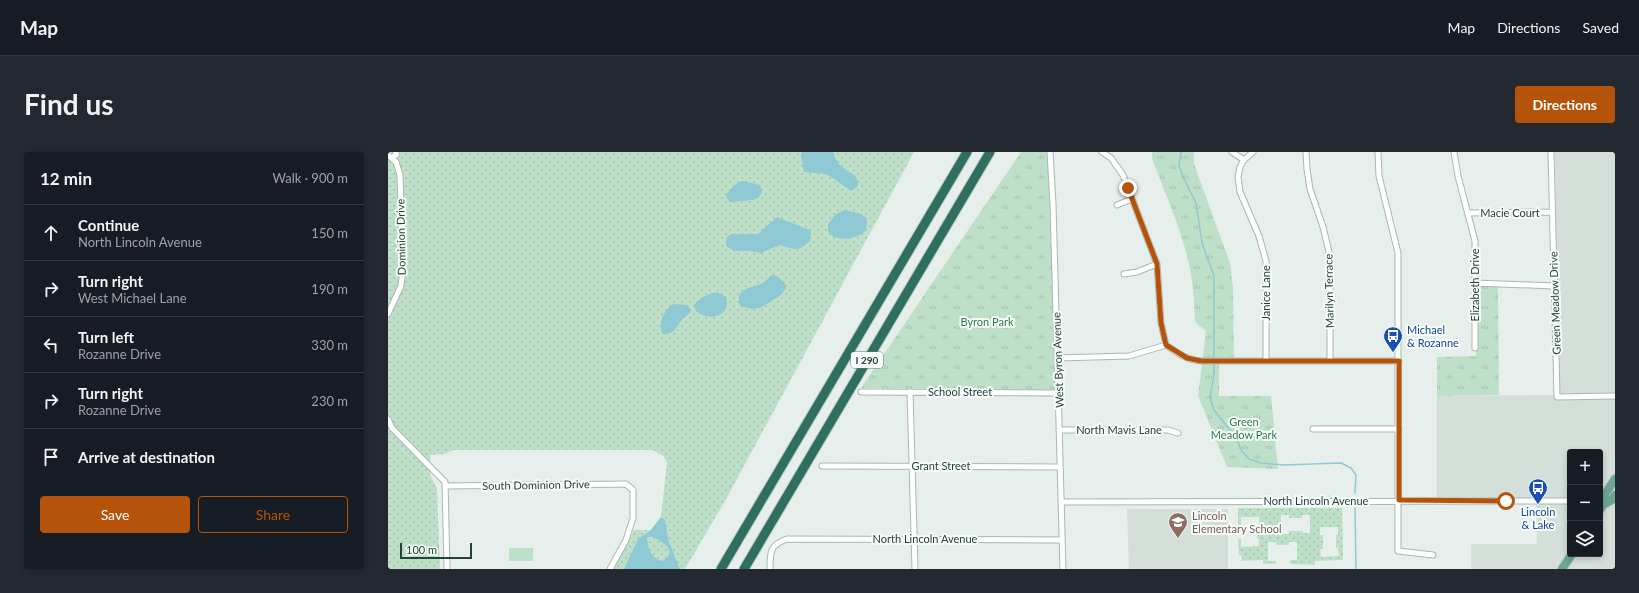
<!DOCTYPE html>
<html lang="en">
<head>
<meta charset="utf-8">
<style>
  body { margin:0; font-family:Lato,sans-serif; background:#242831; color:#f1f3f6 }
  .controls { position:absolute; right:12px; bottom:12px; display:grid; overflow:hidden; border-radius:4px; box-shadow:0 2px 6px #0003 }
  .controls button { width:36px; height:36px; display:grid; place-items:center; padding:0; border:0; border-bottom:1px solid #363941; background:#171b24; color:#f1f3f6; font:20px sans-serif }
  .scale { position:absolute; left:12px; bottom:10px; width:72px; box-sizing:border-box; padding-left:4px; border:2px solid #24423a; border-top:0; font-size:11px; line-height:14px; white-space:nowrap; color:#24423a; -webkit-text-stroke:3px #f7fbf9; paint-order:stroke }
  .stop { position:absolute; width:12px; height:12px; margin:-9px; border:3px solid #b45309; border-radius:50%; background:#fff }
  .stop.end { background:#b45309; border-color:#fff; box-shadow:0 1px 4px #0008 }
  .list { margin:0; padding:0; list-style:none }
  h2 { display:flex; justify-content:space-between; align-items:center; height:52px; margin:0; padding:0 16px; font-size:17px }
  h2 small { font-size:13px; font-weight:400; color:#9ea1a6 }
  .list li { display:grid; grid-template-columns:26px 1fr auto; gap:12px; align-items:center; box-sizing:border-box; height:56px; padding:0 16px; border-top:1px solid #363941 }
  .list b { display:block; font-size:15px; white-space:nowrap }
  .list p { margin:0; font-size:13px; white-space:nowrap; color:#9ea1a6 }
  .list em { font-size:13px; font-style:normal; color:#9ea1a6 }
  .actions { display:flex; gap:8px; padding:12px 16px }
  .actions a { flex:1; padding:9px 0; border:1px solid #b45309; border-radius:4px; text-align:center; font-size:14px; color:#b45309 }
  .actions .main { background:#b45309; color:#fff }
  .icon { flex:none; width:22px; height:22px; fill:none; stroke:currentColor; stroke-width:2; stroke-linecap:round; stroke-linejoin:round }
  .map { position:relative; flex:none; width:1227px; height:417px; overflow:hidden; border-radius:4px }
  header { display:flex; align-items:center; gap:24px; box-sizing:border-box; height:56px; padding:0 20px; background:#171b24; border-bottom:1px solid #363941 }
  header strong { font-size:19px }
  nav { display:flex; gap:22px; margin-inline-start:auto; font-size:14px }
  .intro { display:flex; align-items:center; justify-content:space-between; box-sizing:border-box; height:96px; padding:0 24px }
  h1 { margin:0; font-size:28px }
  .button { padding:10px 18px; border-radius:4px; background:#b45309; color:#fff; font-size:14px; font-weight:700 }
  main { display:flex; gap:24px; padding:0 24px }
  aside { flex:1; background:#171b24; border-radius:4px; box-shadow:0 2px 6px #0003 }
  .map>svg:first-child { display:block }
  .built { fill:#d4dfda }
  .grass { fill:url(#grass-dots); fill-rule:evenodd }
  .park { fill:url(#park-tufts) }
  .pitch { fill:#bfe0c8 }
  .water { fill:#8ec9d4; fill-rule:evenodd }
  .lines { fill:none; stroke-linecap:round; stroke-linejoin:round }
  .stream { stroke:#8ec9d4; stroke-width:1.5 }
  .minor-casing { stroke:#a8b8b2; stroke-width:7 }
  .primary-casing { stroke:#c2cac8; stroke-width:10 }
  .motorway-casing { stroke:#c2cac8; stroke-width:11 }
  .minor { stroke:#fff; stroke-width:5 }
  .primary { stroke:#6aa596; stroke-width:8 }
  .motorway { stroke:#2f6f62; stroke-width:9 }
  .route { stroke:#b45309; stroke-width:5 }
  .labels { text-anchor:middle; stroke-width:4; stroke-linejoin:round; paint-order:stroke }
  .shield { fill:#f7fbf9; stroke:#637a73; stroke-width:1 }
  .shield-label { font-size:10px; font-weight:bold; fill:#24423a }
  .street-label { font-size:11px; fill:#24423a; stroke:#f7fbf9 }
  .park-label { font-size:11px; fill:#2d7a4b; stroke:#f7fbf9 }
  .transit-label { font-size:11px; fill:#164399; stroke:#f7fbf9; text-anchor:start }
  .education-label { font-size:11px; fill:#785e54; stroke:#f7fbf9; text-anchor:start }
</style>
</head>
<body>
<header>
<strong>Map</strong>
<nav><a>Map</a><a>Directions</a><a>Saved</a></nav>
</header>
<div class="intro"><h1>Find us</h1><a class="button">Directions</a></div>
<main>
<aside>
<h2>12 min<small>Walk · 900 m</small></h2>
<ul class="list">
<li><svg class="icon" aria-label="ahead" viewBox="0 0 24 24"><path d="M12 20V5M6 11l6-6 6 6"/></svg><div><b>Continue</b><p>North Lincoln Avenue</p></div><em>150 m</em></li>
<li><svg class="icon" aria-label="right" viewBox="0 0 24 24"><path d="M7 20v-9h11M14 6l5 5-5 5"/></svg><div><b>Turn right</b><p>West Michael Lane</p></div><em>190 m</em></li>
<li><svg class="icon" aria-label="left" viewBox="0 0 24 24"><path d="M17 20v-9H6M10 6l-5 5 5 5"/></svg><div><b>Turn left</b><p>Rozanne Drive</p></div><em>330 m</em></li>
<li><svg class="icon" aria-label="right" viewBox="0 0 24 24"><path d="M7 20v-9h11M14 6l5 5-5 5"/></svg><div><b>Turn right</b><p>Rozanne Drive</p></div><em>230 m</em></li>
<li><svg class="icon" aria-label="arrive" viewBox="0 0 24 24"><path d="M6 21V4h12l-3 4 3 4H6"/></svg><div><b>Arrive at destination</b></div></li>
</ul>
<div class="actions"><a class="main">Save</a><a>Share</a></div>
</aside>
<div class="map">
<svg width="1227" height="417" viewBox="0 0 1227 417">
  <defs>
    <pattern id="grass-dots" width="8" height="8" patternUnits="userSpaceOnUse"><rect width="8" height="8" fill="#bfe0c8"/><path d="M2 2h.1M6 6h.1" fill="none" stroke="#a4c1ad" stroke-width="1.8" stroke-linecap="round"/></pattern>
    <pattern id="park-tufts" width="24" height="20" patternUnits="userSpaceOnUse"><rect width="24" height="20" fill="#bfe0c8"/><path d="M3 7l-1-3M5 7V3M7 7l1-3M15 17l-1-3M17 17v-4M19 17l1-3" fill="none" stroke="#a4c1ad"/></pattern>
  </defs>
  <rect width="100%" height="100%" fill="#e6efeb"/>
  <path class="built" d="M 1167,0 L 1227,0 L 1227,327 L 1212,352 L 1212,300 L 1182,300 L 1182,401 L 1172,417 L 1083,417 L 1083,392 L 1149,392 L 1148,347 L 1049,346 L 1049,244 L 1171,243 Z
    M 1227,346 L 1227,417 L 1177,417 L 1186,402 L 1212,402 L 1212,360 Z
    M 739,357 L 840,357 L 840,417 L 741,417 Z"/>
  <path class="grass" d="M 0,0 L 526,0 L 337,349 L 297,417 L 225,417 L 238,395 L 246,378 L 263,378 L 273,365 L 279,310 L 275,304 L 265,298 L 66,298 L 56,302 L 42,303 L 42,323 L 49,336 L 52,417 L 0,417 Z
    M 850,356 L 954,356 L 955,408 L 927,409 L 927,413 L 902,412 L 902,408 L 909,408 L 909,390 L 901,390 L 901,393 L 888,393 L 888,390 L 880,390 L 880,409 L 888,409 L 888,412 L 875,412 L 875,408 L 851,409 L 854,408 L 854,404 L 851,403 L 850,387 L 853,387 L 853,395 L 871,394 L 871,387 L 869,386 L 869,373 L 871,373 L 871,365 L 853,365 L 853,373 L 850,373 ZM 893,363 L 901,363 L 901,366 L 914,366 L 914,363 L 922,363 L 922,381 L 915,381 L 914,379 L 901,379 L 901,382 L 893,382 ZM 932,375 L 950,375 L 950,383 L 948,383 L 948,396 L 950,396 L 951,404 L 933,405 L 932,397 L 935,397 L 935,383 L 932,383 Z"/>
  <path class="park" d="M 633,0 L 662,0 L 667,238 L 473,236 Z
    M 764,0 L 806,0 L 806,12 L 842,111 L 845,136 L 846,208 L 831,208 L 831,244 L 883,244 L 890,317 L 839,315 L 810,244 L 818,179 L 808,171 L 807,167 C 806,147 805,128 800,108 C 792,73 776,40 764,6 Z
    M 1088,132 L 1110,133 L 1111,243 L 1049,244 L 1049,205 L 1088,204 Z"/>
  <path class="pitch" d="M 121,396 L 145,396 L 145,409 L 121,409 Z"/>
  <path class="water" d="M 414,0 L 445,0 C 447,5 449,11 453,14 C 459,20 474,24 469,35 L 463,39 L 439,22 L 416,20 L 413,4 Z
    M 355,29 L 372,33 L 374,40 L 370,46 L 365,48 L 342,50 L 338,45 C 340,38 348,30 355,29 Z
    M 457,58 L 473,62 L 479,67 C 479,71 479,76 476,80 C 468,88 445,90 440,79 L 440,72 L 448,62 Z
    M 389,65 L 422,78 L 423,81 L 422,89 C 409,101 407,97 391,93 L 373,101 L 362,99 L 346,99 L 338,94 L 339,85 L 343,82 L 370,82 Z
    M 384,123 L 389,124 L 397,131 L 398,136 L 393,143 L 372,156 L 364,157 L 352,154 C 346,134 366,137 376,130 C 379,128 381,125 384,123 Z
    M 329,140 L 338,145 C 344,163 321,171 308,159 L 306,153 C 312,145 320,142 329,140 Z
    M 285,152 L 300,153 L 303,159 C 300,164 296,165 293,169 C 288,176 286,182 275,182 C 268,175 277,156 285,152 Z
    M 273,365 L 277,368 L 281,390 L 292,417 L 236,417 L 250,387 L 262,379 ZM 265,385 C 276,391 291,399 274,409 C 264,407 260,397 259,387 L 260,385 Z"/>
  <g class="lines">
    <path class="stream" d="M 793,0 L 791,14 L 796,27 L 808,51 L 814,91 L 826,124 L 826,222 L 822,246 L 826,258 L 849,287 L 853,298 L 861,307 L 873,311 L 895,313 L 953,311 L 963,316 L 968,323 L 967,341
      M 967,356 L 968,417"/>
    <defs>
      <path id="minor" d="M 662,0 L 665,52 L 675,417
        M 714,0 L 723,6 L 735,23 L 769,112 L 773,171 L 778,193 C 789,201 799,208 813,209 L 1011,209
        M 844,0 L 856,8
        M 865,0 L 856,8 L 852,15 L 850,25 L 852,40 L 871,84 L 878,109 L 878,209
        M 918,0 L 919,17 L 922,37 L 935,75 L 942,104 L 942,209
        M 990,0 L 991,24 L 1010,101 L 1010,399 L 1045,403
        M 1066,0 L 1070,24 L 1087,89 L 1087,196
        M 1163,0 L 1169,245 L 1227,244
        M 0,3 L 8,10 L 12,23 L 15,118 L 13,134 L 0,162
        M 4,6 L 8,3 L 8,0
        M 729,53 L 744,47
        M 1080,61 L 1164,60
        M 736,122 L 749,120 L 769,112
        M 1087,131 L 1166,134
        M 670,206 L 741,204 L 778,193
        M 473,240 L 670,241
        M 522,240 L 527,417
        M 0,267 L 4,276 L 57,330 L 59,417
        M 925,277 L 1011,277
        M 671,278 L 780,278 L 790,281
        M 434,314 L 672,315
        M 57,334 L 238,332 L 245,338 L 245,366 L 238,388 L 222,417
        M 673,350 L 1182,349
        M 382,417 C 382,399 382,393 399,387 L 674,388"/>
      <path id="primary" d="M 1215,353 L 1224,348 L 1227,343
        M 1212,358 L 1215,353 L 1218,341 L 1227,327
        M 1174,417 L 1184,402"/>
      <path id="motorway" d="M 333,417 L 579,0
        M 356,417 L 602,0"/>
    </defs>
    <use href="#minor" class="minor-casing"/>
    <use href="#primary" class="primary-casing"/>
    <use href="#motorway" class="motorway-casing"/>
    <use href="#minor" class="minor"/>
    <use href="#primary" class="primary"/>
    <use href="#motorway" class="motorway"/>
  </g>
  <g class="lines">
    <path class="route" d="M 740,36 L 769,112 L 773,171 L 778,193 L 799,206 L 813,209 L 1011,209 L 1011,348 L 1118,349"/>
  </g>
  <defs>
    <symbol id="bus-pin" viewBox="-11 -11 22 30"><path d="M0 17L-7.5 6A9.5 9.5 0 1 1 7.5 6Z" fill="#1a4fb4" stroke="#f7fbf9"/><path d="M-5-6H5V4H4V6H2V4H-2V6H-4V4H-5ZM-3.5-4V0h7V-4ZM-3.5 1.2v1.5H-2V1.2ZM2 1.2v1.5H3.5V1.2Z" fill="#fff"/></symbol>
    <symbol id="school-pin" viewBox="-11 -11 22 30"><path d="M0 17L-7.5 6A9.5 9.5 0 1 1 7.5 6Z" fill="#8d6e63" stroke="#f7fbf9"/><path d="M0-5L7-2L0 1L-7-2ZM-4 1L0 2.5L4 1V4Q0 6-4 4Z" fill="#fff"/></symbol>
  </defs>
  <g fill-rule="evenodd">
    <use href="#bus-pin" x="994" y="173" width="22" height="30"/>
    <use href="#bus-pin" x="1139" y="325" width="22" height="30"/>
    <use href="#school-pin" x="779" y="359" width="22" height="30"/>
  </g>
  <g class="labels">
    <rect class="shield" x="463" y="200" width="32" height="16" rx="3"/>
    <g class="shield-label">
      <text x="479" y="212">I 290</text>
    </g>
    <g class="street-label">
      <text x="1122" y="65">Macie Court</text>
      <text transform="translate(13 85) rotate(-91)" y="4">Dominion Drive</text>
      <text transform="translate(1087 133) rotate(-90)" y="4">Elizabeth Drive</text>
      <text transform="translate(941 139) rotate(-91)" y="4">Marilyn Terrace</text>
      <text transform="translate(878 141) rotate(-90)" y="4">Janice Lane</text>
      <text transform="translate(1167 151) rotate(-92)" y="4">Green Meadow Drive</text>
      <text transform="translate(670 208) rotate(-92)" y="4">West Byron Avenue</text>
      <text x="572" y="244">School Street</text>
      <text x="731" y="282">North Mavis Lane</text>
      <text x="553" y="318">Grant Street</text>
      <text transform="translate(148 333) rotate(-1)" y="4">South Dominion Drive</text>
      <text x="928" y="353">North Lincoln Avenue</text>
      <text x="537" y="391">North Lincoln Avenue</text>
    </g>
    <g class="park-label">
      <text x="599" y="174">Byron Park</text>
      <text x="856" y="274">Green<tspan x="856" dy="13">Meadow Park</tspan></text>
    </g>
    <g class="transit-label">
      <text x="1019" y="182">Michael<tspan x="1019" dy="13">&amp; Rozanne</tspan></text>
      <text x="1150" y="364" text-anchor="middle">Lincoln<tspan x="1150" dy="13">&amp; Lake</tspan></text>
    </g>
    <g class="education-label">
      <text x="804" y="368">Lincoln<tspan x="804" dy="13">Elementary School</tspan></text>
    </g>
  </g>
</svg>
<div class="controls">
<button>+</button>
<button>−</button>
<button><svg class="icon" aria-label="layers" viewBox="0 0 24 24"><path d="M12 4l9 5-9 5-9-5zM3 14l9 5 9-5"/></svg></button>
</div>
<div class="scale">100 m</div>
<div class="stop" style="left:1118px;top:349px"></div>
<div class="stop end" style="left:740px;top:36px"></div>
</div>
</main>
</body>
</html>
